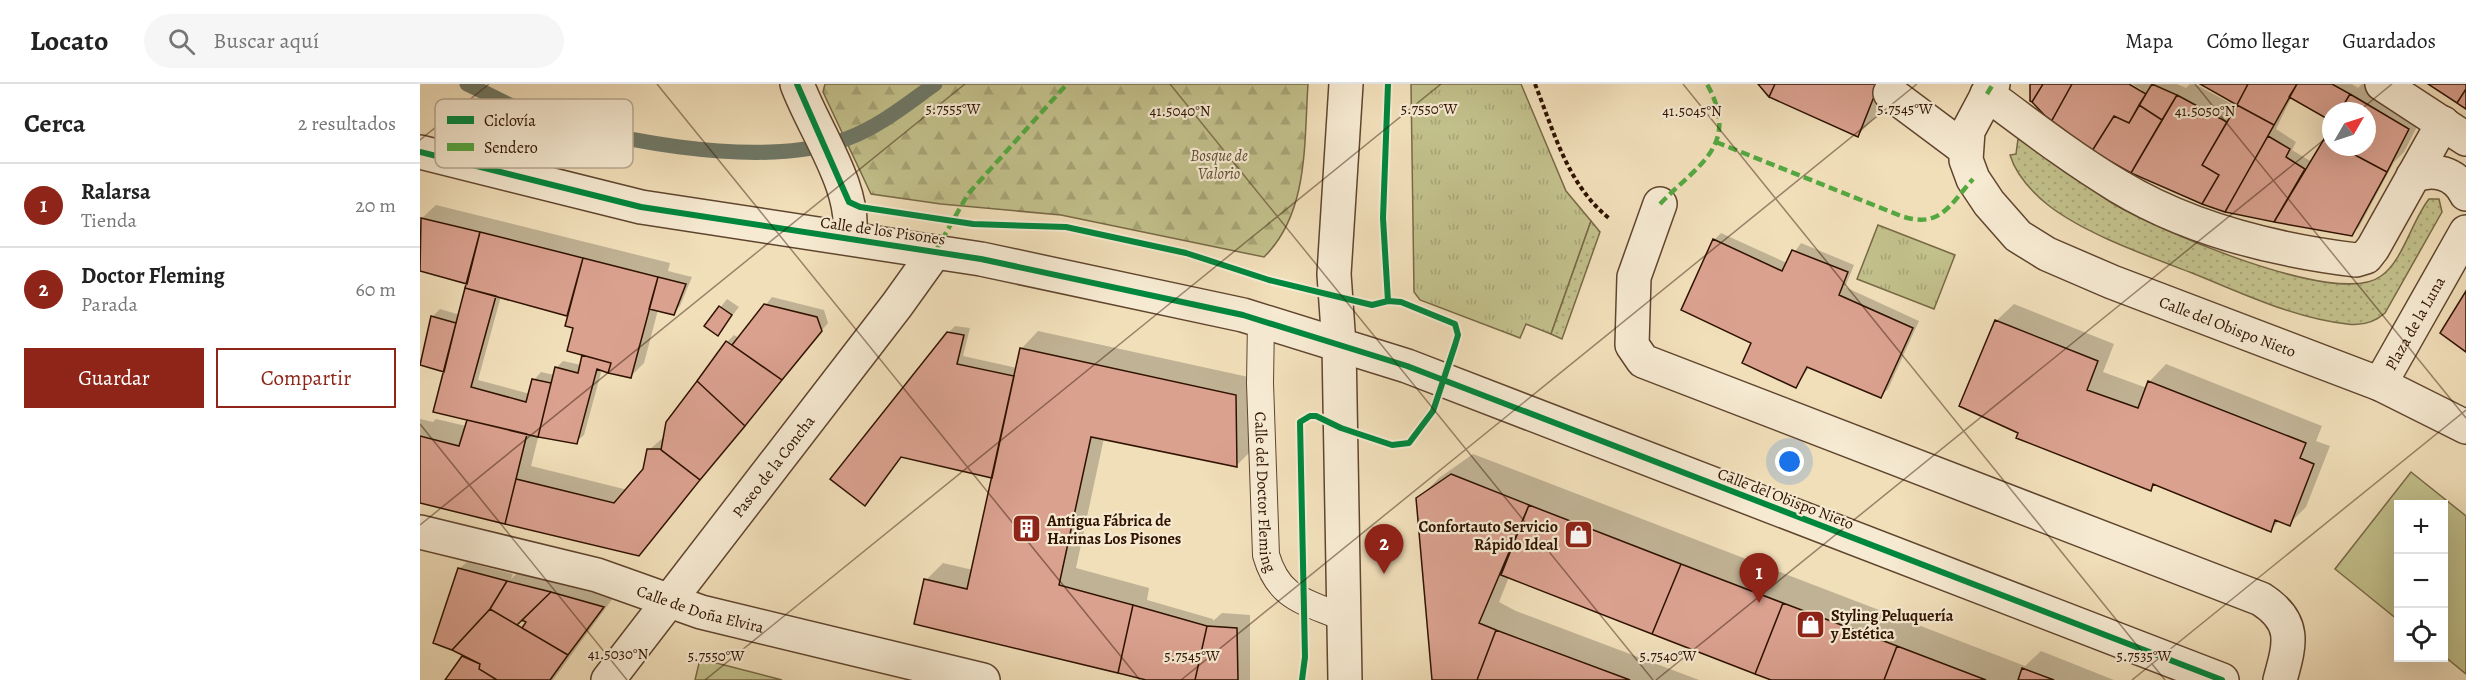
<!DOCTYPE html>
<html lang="es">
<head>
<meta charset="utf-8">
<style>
  body { margin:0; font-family:Alegreya,serif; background:#f6f6f6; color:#222 }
  .controls { position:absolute; right:18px; bottom:18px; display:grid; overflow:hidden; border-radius:0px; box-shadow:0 6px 24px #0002 }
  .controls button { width:54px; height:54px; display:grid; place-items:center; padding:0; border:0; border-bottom:2px solid #e0e0e0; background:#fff; color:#222; font:30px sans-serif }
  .compass { position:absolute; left:1902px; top:18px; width:54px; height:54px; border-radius:50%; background:#fff; box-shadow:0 6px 24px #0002; rotate:51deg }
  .you { position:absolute; left:1370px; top:378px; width:21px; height:21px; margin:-15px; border:4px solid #fff; border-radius:50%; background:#1a73e8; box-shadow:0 0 0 9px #1a73e833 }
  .badge { display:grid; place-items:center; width:39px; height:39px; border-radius:50%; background:#8f2418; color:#fff; font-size:20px; font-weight:700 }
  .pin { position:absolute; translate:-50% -50px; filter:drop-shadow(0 2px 3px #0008) }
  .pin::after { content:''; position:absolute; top:32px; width:21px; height:18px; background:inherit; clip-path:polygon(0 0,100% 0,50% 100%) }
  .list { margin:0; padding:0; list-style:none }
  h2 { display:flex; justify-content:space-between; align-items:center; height:78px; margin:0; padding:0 24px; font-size:26px }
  h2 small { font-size:20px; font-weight:400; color:#767676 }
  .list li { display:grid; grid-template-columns:39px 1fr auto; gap:18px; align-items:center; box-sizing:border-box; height:84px; padding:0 24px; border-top:2px solid #e0e0e0 }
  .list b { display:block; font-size:22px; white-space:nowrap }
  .list p { margin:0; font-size:20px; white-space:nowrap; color:#767676 }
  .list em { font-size:20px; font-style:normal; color:#767676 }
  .actions { display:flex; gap:12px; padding:18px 24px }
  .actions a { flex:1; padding:14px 0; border:2px solid #8f2418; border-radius:0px; text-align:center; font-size:21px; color:#8f2418 }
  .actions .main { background:#8f2418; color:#fff }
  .icon { flex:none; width:33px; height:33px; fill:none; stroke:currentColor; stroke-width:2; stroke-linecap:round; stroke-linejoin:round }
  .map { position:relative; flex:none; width:2046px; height:596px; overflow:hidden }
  header { display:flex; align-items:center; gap:36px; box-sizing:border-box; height:84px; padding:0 30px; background:#fff; border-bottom:2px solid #e0e0e0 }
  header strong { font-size:28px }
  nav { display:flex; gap:33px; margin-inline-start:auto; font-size:21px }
  .search { width:420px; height:54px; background:#f6f6f6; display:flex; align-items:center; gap:15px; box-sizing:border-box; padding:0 21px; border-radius:33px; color:#767676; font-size:22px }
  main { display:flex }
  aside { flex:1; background:#fff }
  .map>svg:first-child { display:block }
  .grass { fill:#c2c08b; stroke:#786946; stroke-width:1.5 }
  .forest { fill:url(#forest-firs); stroke:#786946; stroke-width:1.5 }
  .park { fill:url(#park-tufts); stroke:#786946; stroke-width:1.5 }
  .garden { fill:url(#garden-dots); stroke:#786946; stroke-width:1.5 }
  .shadow { fill:#0003; fill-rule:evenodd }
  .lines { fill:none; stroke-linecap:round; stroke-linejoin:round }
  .stream { stroke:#707967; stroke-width:15 }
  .building { fill:#daa18f; stroke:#2f1200; stroke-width:1.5 }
  .service-casing { stroke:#60452e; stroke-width:28 }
  .minor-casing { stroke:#60452e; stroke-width:36 }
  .path { stroke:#2f1200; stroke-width:4; stroke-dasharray:4.5 3; stroke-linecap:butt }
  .service { stroke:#f6ead2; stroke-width:26 }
  .minor { stroke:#f6ead2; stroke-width:33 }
  .quiet { stroke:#54a840; stroke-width:4.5; stroke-dasharray:9 4.5; stroke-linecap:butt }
  .cycleway-casing { stroke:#f6ead2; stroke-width:10 }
  .cycleway { stroke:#00873e; stroke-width:6 }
  .ticks { fill:none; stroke:#2f1200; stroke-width:1.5; stroke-opacity:0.45 }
  .labels { text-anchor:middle; stroke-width:4.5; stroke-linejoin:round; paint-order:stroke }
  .park-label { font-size:16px; font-style:italic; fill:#624f31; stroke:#f6ead2 }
  .street-label { font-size:16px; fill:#2f1200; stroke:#f6ead2 }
  .poi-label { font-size:16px; font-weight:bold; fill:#2f1200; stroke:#f6ead2; text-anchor:start }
  .key { fill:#f6ead2; stroke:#baa993; stroke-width:1.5 }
  .key-label { font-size:16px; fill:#2f1200 }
  .ticks-label { font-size:15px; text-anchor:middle; fill:#2f1200; stroke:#f6ead2; stroke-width:4.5; stroke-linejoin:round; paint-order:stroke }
</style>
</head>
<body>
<header>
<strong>Locato</strong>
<div class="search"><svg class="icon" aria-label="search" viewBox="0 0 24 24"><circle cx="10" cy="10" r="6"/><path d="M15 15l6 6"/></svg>Buscar aquí</div>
<nav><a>Mapa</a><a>Cómo llegar</a><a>Guardados</a></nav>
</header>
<main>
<aside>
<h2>Cerca<small>2 resultados</small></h2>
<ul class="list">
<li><span class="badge">1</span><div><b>Ralarsa</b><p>Tienda</p></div><em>20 m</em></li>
<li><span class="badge">2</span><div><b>Doctor Fleming</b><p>Parada</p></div><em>60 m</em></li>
</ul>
<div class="actions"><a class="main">Guardar</a><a>Compartir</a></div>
</aside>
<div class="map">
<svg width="2046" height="596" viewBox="0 0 2046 596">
  <defs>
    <pattern id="forest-firs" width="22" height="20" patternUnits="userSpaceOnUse" patternTransform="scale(1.5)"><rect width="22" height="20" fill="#c2c08b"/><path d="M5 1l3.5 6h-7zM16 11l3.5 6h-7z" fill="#a7a476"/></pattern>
    <pattern id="park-tufts" width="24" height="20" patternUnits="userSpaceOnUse" patternTransform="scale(1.5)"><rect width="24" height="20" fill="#c2c08b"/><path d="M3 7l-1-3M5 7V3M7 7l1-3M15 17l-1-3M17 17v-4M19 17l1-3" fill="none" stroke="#a7a476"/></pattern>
    <pattern id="garden-dots" width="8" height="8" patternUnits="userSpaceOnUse" patternTransform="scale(1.5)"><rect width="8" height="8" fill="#c2c08b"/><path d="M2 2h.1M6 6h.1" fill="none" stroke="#a7a476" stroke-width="1.8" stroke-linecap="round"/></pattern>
  </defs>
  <rect width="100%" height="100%" fill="#f1dfba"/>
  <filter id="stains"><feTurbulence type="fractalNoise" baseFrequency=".00333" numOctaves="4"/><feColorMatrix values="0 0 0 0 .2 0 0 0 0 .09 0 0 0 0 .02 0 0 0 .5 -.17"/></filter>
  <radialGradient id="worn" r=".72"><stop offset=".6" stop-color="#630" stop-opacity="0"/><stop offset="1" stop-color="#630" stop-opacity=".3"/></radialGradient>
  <path class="grass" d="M 1991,388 L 2046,432 L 2046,590 L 2024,572 L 2024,420 L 1978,420 L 1978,536 L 1915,485 Z
    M 280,575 L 281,575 L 362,596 L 275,596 Z"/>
  <path class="forest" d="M 405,0 L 888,0 C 884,58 889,129 844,173 L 641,131 L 521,120 L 451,110 L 403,8 Z"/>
  <path class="park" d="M 991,0 L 1101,0 L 1146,107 L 1171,137 L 1131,250 L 1106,240 L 1100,254 L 1000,216 L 994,208 Z
    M 1458,141 L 1535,171 L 1514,225 L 1437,195 Z"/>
  <path class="garden" d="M 1598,55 C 1630,64 1662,101 1692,119 C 1736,145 1918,225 1961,192 C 1983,177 1992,136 2009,115 L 2019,115 L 2022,128 L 1965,229 C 1954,239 1942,242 1927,240 C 1873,234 1822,209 1772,189 C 1728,172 1665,150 1628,121 C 1612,108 1596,91 1590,71 L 1596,70 Z
    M 1171,137 L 1180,148 L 1142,255 L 1131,250 Z"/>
  <path class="shadow" d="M 1340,0 L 1471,0 L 1458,30 L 1438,51 Z
    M 1611,0 L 1706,0 L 1720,9 L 1722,6 L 1712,0 L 1757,0 L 1766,4 L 1770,0 L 1775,0 L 1817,23 L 1783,0 L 1932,0 L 1938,4 L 1942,0 L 1959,0 L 2005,27 L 1984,68 L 1974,78 L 1939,143 L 1932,150 L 1806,127 L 1764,112 L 1710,86 ZM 1872,12 L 1911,36 L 1911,27 L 1947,27 L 1947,63 L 1911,63 L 1911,45 L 1892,78 L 1872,66 L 1876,58 L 1856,45 Z
    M 16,121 L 250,179 L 248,187 L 272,193 L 260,222 L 253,230 L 238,226 L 224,279 L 211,292 L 182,285 L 164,351 L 156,358 L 119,350 L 111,382 L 208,406 L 225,386 L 229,366 L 245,352 L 247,339 L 307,258 L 314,251 L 319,254 L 352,213 L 404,226 L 408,239 L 218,470 L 0,418 L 0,335 L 13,338 L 16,335 L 46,342 L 48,337 L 26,287 L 0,280 L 12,233 L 20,225 L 40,231 L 49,199 L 0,185 L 0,144 L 2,134 ZM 81,212 L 149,231 L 163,272 L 161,281 L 143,277 L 136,284 L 134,291 L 121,288 L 114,296 L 110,310 L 58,296 Z
    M 1301,149 L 1367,179 L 1381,159 L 1434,181 L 1425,203 L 1499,237 L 1468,305 L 1460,312 L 1390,282 L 1376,302 L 1333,258 L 1294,156 Z
    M 307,215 L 319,223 L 298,250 L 286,242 Z
    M 1594,220 L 1694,260 L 1683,288 L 1727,304 L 1729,298 L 1746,280 L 1902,342 L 1896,357 L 1910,362 L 1886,423 L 1869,440 L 1860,436 L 1850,446 L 1736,400 L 1730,405 L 1600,348 L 1576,237 Z
    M 535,242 L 550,244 L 543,272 L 597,284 L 601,265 L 618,247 L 833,294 L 833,365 L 816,382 L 684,354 L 656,484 L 729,504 L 727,516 L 793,535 L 793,537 L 802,529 L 830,531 L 830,596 L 732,596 L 506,496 L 523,479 L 553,486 L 573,393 L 482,371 L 528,249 Z
    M 1053,370 L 1605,582 L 1621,567 L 1694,596 L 1354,596 L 1089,493 L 1079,518 L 1096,527 L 1279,596 L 1013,596 L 998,415 L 1019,394 Z
    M 47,478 L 93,490 L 91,495 L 102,484 L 196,510 L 133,596 L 27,596 L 45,571 L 39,485 ZM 102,534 L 108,537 L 102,546 L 95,541 Z"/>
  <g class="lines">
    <path class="stream" d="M 47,0 C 62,7 77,15 92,22 C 175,55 342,87 426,55 C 459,43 487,20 515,0"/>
  </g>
  <path class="building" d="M 1338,0 L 1355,0 L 1349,13 Z
    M 1355,0 L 1459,0 L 1438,53 L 1349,13 Z
    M 1610,0 L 1623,0 L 1612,18 L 1610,17 Z
    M 1623,0 L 1652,0 L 1631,38 L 1612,18 Z
    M 1652,0 L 1709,0 L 1726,10 L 1709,39 L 1694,32 L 1672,67 L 1631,38 Z
    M 1732,0 L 1757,11 L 1742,36 L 1719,21 Z
    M 1780,0 L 1828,0 L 1817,21 Z
    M 1828,0 L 1877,0 L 1854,41 L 1817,21 Z
    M 1877,0 L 1912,0 L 1930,10 L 1920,27 L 1911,27 L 1911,37 L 1869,13 Z
    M 2008,0 L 2046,0 L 2046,5 L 2037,19 Z
    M 2046,5 L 2046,25 L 2037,19 Z
    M 1930,10 L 1989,45 L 1967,88 L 1920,63 L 1947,63 L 1947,27 L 1920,27 Z
    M 1757,11 L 1807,38 L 1782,81 L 1799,91 L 1782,120 L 1711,89 Z
    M 1719,21 L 1742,36 L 1711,89 L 1672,67 L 1694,32 L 1709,39 Z
    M 1817,21 L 1854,41 L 1805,128 L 1782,120 L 1799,91 L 1782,81 Z
    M 1911,43 L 1911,59 L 1904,55 Z
    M 1848,52 L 1870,65 L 1866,73 L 1885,85 L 1854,138 L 1805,128 Z
    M 1904,55 L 1911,59 L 1911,63 L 1920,63 L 1967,88 L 1932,152 L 1854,138 Z
    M 1,134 L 60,148 L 47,200 L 0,187 Z
    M 60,148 L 163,174 L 147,232 L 45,204 Z
    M 1293,155 L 1362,187 L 1372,166 L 1428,188 L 1419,211 L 1493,244 L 1461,314 L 1387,283 L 1376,304 L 1322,279 L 1331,259 L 1261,226 Z
    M 163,174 L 238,193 L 211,294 L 188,289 L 191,279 L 147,267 L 153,244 L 145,242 Z
    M 238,193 L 266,200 L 254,231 L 229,225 Z
    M 45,204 L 76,212 L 51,303 L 106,318 L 112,295 L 131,299 L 118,353 L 13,328 Z
    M 2046,207 L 2046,268 L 2020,249 Z
    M 344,220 L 397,233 L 402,247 L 362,296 L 312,261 Z
    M 299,222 L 312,231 L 298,252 L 284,242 Z
    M 11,232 L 36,239 L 24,288 L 0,281 Z
    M 1575,236 L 1678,277 L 1667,306 L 1718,324 L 1728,297 L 1886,359 L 1880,374 L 1894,380 L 1870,442 L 1855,436 L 1851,448 L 1733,400 L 1731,407 L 1596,354 L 1598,349 L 1539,322 Z
    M 527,248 L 544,251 L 537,280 L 594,292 L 572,394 L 481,373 L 445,422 L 410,395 Z
    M 306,257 L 362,296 L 325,342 L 277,297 Z
    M 600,264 L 816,311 L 817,383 L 671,353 L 639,501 L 713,521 L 698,589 L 494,540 L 504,495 L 547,505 Z
    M 162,271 L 191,279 L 188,289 L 177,285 L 157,360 L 118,353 L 135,283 L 158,289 Z
    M 277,297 L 325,342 L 280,396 L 241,366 L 246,338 Z
    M 47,336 L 107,350 L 85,440 L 0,419 L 0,352 L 39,362 Z
    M 227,365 L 240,365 L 280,396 L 219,472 L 85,440 L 96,395 L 194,419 L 223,385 Z
    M 1031,390 L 1109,421 L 1059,539 L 1076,546 L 1057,596 L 1012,596 L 996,414 Z
    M 1109,421 L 1261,480 L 1232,550 L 1081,491 Z
    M 1261,480 L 1363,519 L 1335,590 L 1232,550 Z
    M 38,484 L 87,497 L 70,525 L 32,566 L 13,559 Z
    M 87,497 L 131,508 L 97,541 L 70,525 Z
    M 131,508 L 184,523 L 148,571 L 102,544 L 106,538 L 102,536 Z
    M 1363,519 L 1477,562 L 1464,596 L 1351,596 L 1335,590 Z
    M 713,521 L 787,542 L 775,596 L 726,596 L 698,589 Z
    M 70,525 L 148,571 L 130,596 L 77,596 L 59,585 L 60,580 L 32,566 Z
    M 787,542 L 817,544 L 818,596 L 775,596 Z
    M 1076,546 L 1210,596 L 1057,596 Z
    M 1477,562 L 1566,596 L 1464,596 Z
    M 42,572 L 60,580 L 59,585 L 77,596 L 25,596 Z
    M 1602,584 L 1634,596 L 1598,596 Z"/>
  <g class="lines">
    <defs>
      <g id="service">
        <path id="s1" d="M 841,237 L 840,299 L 846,471 C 859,516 885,517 924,534"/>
      </g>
      <g id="minor">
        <path d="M 377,0 C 394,46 438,106 429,154"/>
        <path id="s2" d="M 1573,0 L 1548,47 L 1546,76 L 1553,95 L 1569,119 L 1598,152 L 1627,170 L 1692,198 L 1960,300 L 2046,343"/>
        <path d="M 1962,0 L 2046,55"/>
        <path d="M 1470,9 L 1545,65"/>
        <path d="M 1567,10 C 1610,42 1653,75 1698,102 C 1769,145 1854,166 1936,176 L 1946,173 L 1953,164 L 2023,39"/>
        <path d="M 0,68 L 221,123 L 561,175 L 823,231 L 987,282 L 1802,596"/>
        <path d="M 1993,92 C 2013,83 2036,89 2046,110"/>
        <path d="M 1240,120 L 1214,193 L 1212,261 L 1223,277 L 1841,515 C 1877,538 1870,560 1860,596"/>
        <path id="s3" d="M 1960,300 L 2046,148"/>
        <path id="s4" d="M 0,448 L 177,491 L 281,528 L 563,596"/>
        <path id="s5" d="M 188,596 L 477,221 L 515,168"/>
        <path d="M 925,596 L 919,261 L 914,190 L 926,0"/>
      </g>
    </defs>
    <use href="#service" class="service-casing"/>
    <use href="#minor" class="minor-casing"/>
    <path class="path" d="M 1115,0 C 1134,48 1148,102 1190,135"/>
    <use href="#service" class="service"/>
    <use href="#minor" class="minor"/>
    <path class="quiet" d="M 1567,10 L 1573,0
      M 1296,58 L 1481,132 C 1520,145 1529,122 1553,95
      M 1240,120 C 1278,80 1321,62 1287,0
      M 515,168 L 548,110 L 647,0"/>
    <defs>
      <path id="cycleway" d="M 377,0 L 429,118 L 440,123 L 553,140 L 646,143 L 766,169 L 849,196 L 952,221 L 968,217 L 981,218 L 1035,240 L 1038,251 L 1035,261 L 1013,327 L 989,359 L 972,361 L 921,344 L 896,332 L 890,332 L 880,338 L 885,573 L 882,596
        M 968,0 L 963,134 L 968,217
        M 0,68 L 221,123 L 561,175 L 823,231 L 987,282 L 1802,596"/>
    </defs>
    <use href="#cycleway" class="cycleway-casing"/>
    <use href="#cycleway" class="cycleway"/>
  </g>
  <path class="ticks" d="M 237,0 L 720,596M 750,0 L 1233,596M 1263,0 L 1745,596M 1775,0 L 2046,334M 1939,27 L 1972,0M 0,56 L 69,0M 0,340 L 207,596M 0,441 L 545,0M 285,596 L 1021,0M 761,596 L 1497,0M 1236,596 L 1911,50M 1712,596 L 2046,326"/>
  <defs>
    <symbol id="building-square" viewBox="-11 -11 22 22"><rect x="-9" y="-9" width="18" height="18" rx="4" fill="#8f2418" stroke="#f6ead2"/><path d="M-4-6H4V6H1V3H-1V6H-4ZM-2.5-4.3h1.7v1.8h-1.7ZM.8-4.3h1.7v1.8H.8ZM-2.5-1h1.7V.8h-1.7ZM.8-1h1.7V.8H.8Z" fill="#fff"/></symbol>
    <symbol id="shop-square" viewBox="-11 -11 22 22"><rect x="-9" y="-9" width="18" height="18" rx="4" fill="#8f2418" stroke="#f6ead2"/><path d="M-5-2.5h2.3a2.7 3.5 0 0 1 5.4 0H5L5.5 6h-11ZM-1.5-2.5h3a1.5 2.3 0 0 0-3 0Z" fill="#fff"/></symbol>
  </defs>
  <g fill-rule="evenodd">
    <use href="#building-square" x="590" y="428" width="33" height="33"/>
    <use href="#shop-square" x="1142" y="434" width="33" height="33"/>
    <use href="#shop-square" x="1374" y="524" width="33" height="33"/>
  </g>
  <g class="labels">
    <g class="park-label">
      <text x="799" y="77">Bosque de<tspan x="799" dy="18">Valorio</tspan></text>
    </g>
    <g class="street-label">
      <text transform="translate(463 146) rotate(8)" y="6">Calle de los Pisones</text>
      <text dy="6" stroke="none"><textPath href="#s3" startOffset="70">Plaza de la Luna</textPath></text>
      <text dy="6" stroke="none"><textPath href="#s2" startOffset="404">Calle del Obispo Nieto</textPath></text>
      <text dy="6" stroke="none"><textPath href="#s5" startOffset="270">Paseo de la Concha</textPath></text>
      <text dy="6" stroke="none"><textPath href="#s1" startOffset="171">Calle del Doctor Fleming</textPath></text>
      <text transform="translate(1366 414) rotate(21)" y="6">Calle del Obispo Nieto</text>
      <text dy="6" stroke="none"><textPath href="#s4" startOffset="291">Calle de Doña Elvira</textPath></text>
    </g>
    <g class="poi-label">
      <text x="627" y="442">Antigua Fábrica de<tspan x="627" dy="18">Harinas Los Pisones</tspan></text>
      <text x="1138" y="448" text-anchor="end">Confortauto Servicio<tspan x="1138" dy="18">Rápido Ideal</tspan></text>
      <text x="1411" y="537">Styling Peluquería<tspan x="1411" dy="18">y Estética</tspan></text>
    </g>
  </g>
  <rect x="15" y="15" width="198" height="69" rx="9" class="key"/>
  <rect x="27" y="32" width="27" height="8" fill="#00873e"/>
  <rect x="27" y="59" width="27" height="8" fill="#54a840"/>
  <g class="key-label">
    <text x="64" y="42">Ciclovía</text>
    <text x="64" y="69">Sendero</text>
  </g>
  <g class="ticks-label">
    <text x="533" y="30">5.7555°W</text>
    <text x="1009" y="30">5.7550°W</text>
    <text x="1485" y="30">5.7545°W</text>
    <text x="760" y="32">41.5040°N</text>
    <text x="1272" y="32">41.5045°N</text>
    <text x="1785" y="32">41.5050°N</text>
    <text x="198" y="575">41.5030°N</text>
    <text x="296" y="577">5.7550°W</text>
    <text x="772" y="577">5.7545°W</text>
    <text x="1248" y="577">5.7540°W</text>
    <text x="1724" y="577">5.7535°W</text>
  </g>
  <rect width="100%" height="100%" filter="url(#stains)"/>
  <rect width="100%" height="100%" fill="url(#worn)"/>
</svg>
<div class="controls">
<button>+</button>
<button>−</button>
<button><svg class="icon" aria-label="locate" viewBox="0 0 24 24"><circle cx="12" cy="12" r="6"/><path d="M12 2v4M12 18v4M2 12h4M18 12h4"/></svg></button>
</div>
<svg class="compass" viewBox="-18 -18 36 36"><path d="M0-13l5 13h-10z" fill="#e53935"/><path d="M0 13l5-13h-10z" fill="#767676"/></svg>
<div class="you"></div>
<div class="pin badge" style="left:1339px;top:519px">1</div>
<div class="pin badge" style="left:964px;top:490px">2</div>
</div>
</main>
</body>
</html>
